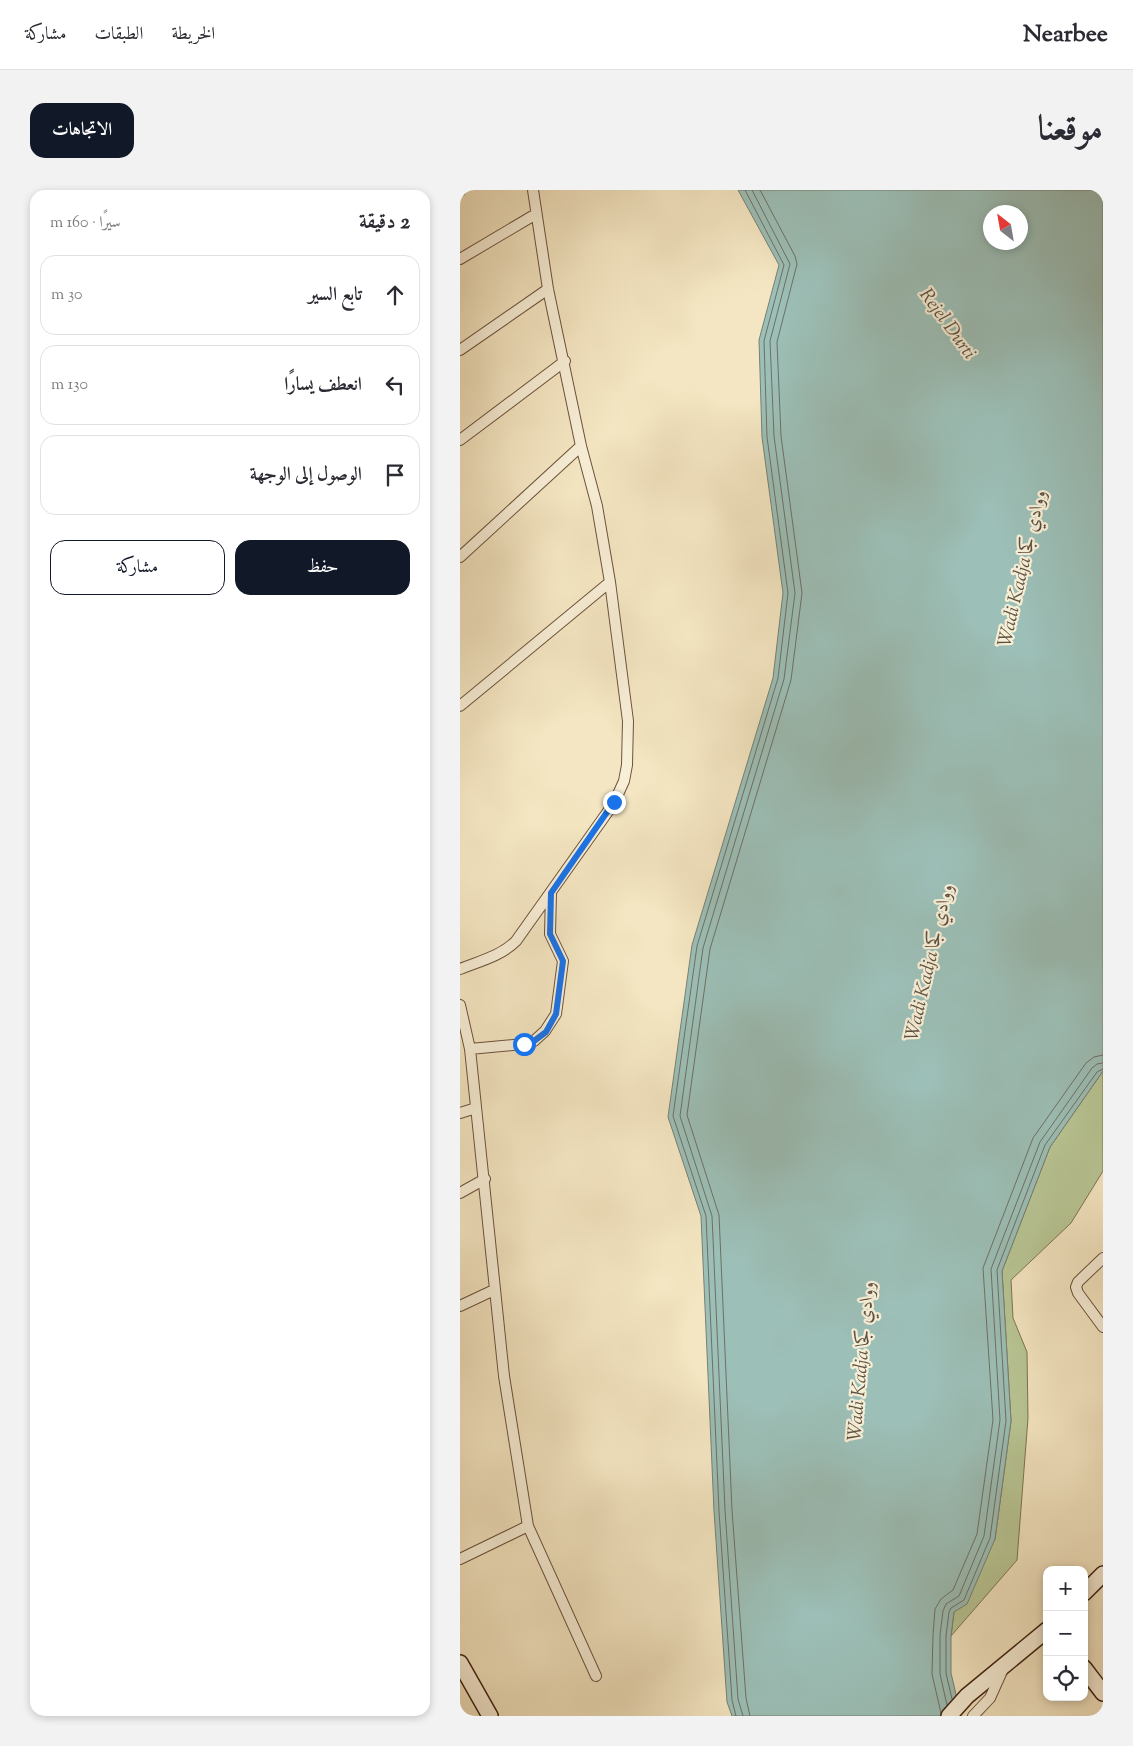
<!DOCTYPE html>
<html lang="ar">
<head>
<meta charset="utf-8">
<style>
  body { margin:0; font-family:"Sorts Mill Goudy",Amiri,serif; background:#f2f2f3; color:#2b2b33; direction:rtl }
  .controls { position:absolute; right:15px; bottom:15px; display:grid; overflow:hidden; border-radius:10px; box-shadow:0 2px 8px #0003 }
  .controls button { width:45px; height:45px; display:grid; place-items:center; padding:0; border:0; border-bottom:1px solid #e1e1e2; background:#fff; color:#2b2b33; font:25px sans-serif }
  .compass { position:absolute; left:523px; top:15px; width:45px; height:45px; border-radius:50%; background:#fff; box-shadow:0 2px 8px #0003; rotate:329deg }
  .stop { position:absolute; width:15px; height:15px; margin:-11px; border:4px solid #1a73e8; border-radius:50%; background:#fff }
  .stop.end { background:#1a73e8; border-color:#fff; box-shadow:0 1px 5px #0008 }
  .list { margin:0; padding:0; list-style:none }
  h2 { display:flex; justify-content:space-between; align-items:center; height:65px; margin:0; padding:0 20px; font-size:21px }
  h2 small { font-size:16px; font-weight:400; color:#7c7c81 }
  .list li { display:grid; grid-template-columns:32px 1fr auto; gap:15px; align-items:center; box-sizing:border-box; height:80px; margin:0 10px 10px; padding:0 10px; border:1px solid #e1e1e2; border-radius:15px }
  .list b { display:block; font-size:19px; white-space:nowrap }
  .list em { font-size:16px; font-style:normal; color:#7c7c81 }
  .actions { display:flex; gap:10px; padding:15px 20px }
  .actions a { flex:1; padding:11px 0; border:1px solid #111827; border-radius:15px; text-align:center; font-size:18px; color:#111827 }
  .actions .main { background:#111827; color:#fff }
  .icon { flex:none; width:28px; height:28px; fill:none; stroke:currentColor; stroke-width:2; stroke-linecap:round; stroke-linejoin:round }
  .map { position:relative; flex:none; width:643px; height:1526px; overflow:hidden; direction:ltr; border-radius:15px }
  header { display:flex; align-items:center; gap:30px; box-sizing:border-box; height:70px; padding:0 25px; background:#fff; border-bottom:1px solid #e1e1e2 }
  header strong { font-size:24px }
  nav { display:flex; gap:28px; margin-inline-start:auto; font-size:18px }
  .intro { display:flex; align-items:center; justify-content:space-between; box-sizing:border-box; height:120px; padding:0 30px }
  h1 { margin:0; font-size:35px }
  .button { padding:12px 22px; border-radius:15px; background:#111827; color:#fff; font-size:18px; font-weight:700 }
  main { display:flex; gap:30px; padding:0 30px }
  aside { flex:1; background:#fff; border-radius:15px; box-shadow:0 2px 8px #0003 }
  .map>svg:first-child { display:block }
  .green { fill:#b9c695; stroke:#7c7452 }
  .water { fill:#9cbfb7; stroke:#778074; fill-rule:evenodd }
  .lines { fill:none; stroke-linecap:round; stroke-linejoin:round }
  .shore { stroke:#6e7064; stroke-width:1 }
  .street-casing { stroke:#6c523c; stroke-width:12 }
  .secondary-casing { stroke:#3f2110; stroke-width:18 }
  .street { stroke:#f8efd7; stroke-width:10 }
  .secondary { stroke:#f8efd7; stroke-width:15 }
  .route { stroke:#1a73e8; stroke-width:6 }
  .labels { text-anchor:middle; stroke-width:4.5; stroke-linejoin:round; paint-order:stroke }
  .water-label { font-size:19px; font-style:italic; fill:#5b5042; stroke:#f8efd7 }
</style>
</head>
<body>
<header>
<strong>Nearbee</strong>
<nav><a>الخريطة</a><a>الطبقات</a><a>مشاركة</a></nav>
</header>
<div class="intro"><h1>موقعنا</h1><a class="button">الاتجاهات</a></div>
<main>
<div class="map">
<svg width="643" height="1526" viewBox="0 0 643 1526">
  <rect width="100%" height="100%" fill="#f4e6c2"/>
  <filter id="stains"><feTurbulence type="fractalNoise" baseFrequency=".004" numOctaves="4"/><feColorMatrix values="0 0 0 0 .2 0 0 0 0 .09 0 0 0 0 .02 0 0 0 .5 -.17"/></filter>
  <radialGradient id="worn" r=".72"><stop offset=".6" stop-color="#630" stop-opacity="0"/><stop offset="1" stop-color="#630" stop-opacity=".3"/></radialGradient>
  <path class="green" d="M 643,881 L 643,981 L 611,1033 L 551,1090 L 553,1128 L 567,1162 L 568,1228 L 557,1370 L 491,1446 L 494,1422 L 535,1349 L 551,1231 L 542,1081 L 590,957 Z"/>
  <path class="water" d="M 278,0 L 643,0 L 643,881 L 590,957 L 542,1081 L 551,1231 L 535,1349 L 507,1414 L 494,1422 L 491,1446 L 491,1483 L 501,1526 L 272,1526 L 267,1512 L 254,1321 L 241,1026 L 208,927 L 232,755 L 313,488 L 323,403 L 302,247 L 299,150 L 319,75 ZM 530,22 L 560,22 L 560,52 L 530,52 Z"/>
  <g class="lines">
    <path class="shore" d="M 492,1509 L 486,1483 L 486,1446 L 489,1422 L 491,1418 L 504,1410 L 530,1348 L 546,1231 L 537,1080 L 585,955 L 637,882 L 643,879
      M 487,1515 L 480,1484 L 480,1445 L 483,1421 L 486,1414 L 499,1406 L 524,1346 L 540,1230 L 531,1079 L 580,952 L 632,878 L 637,874 L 643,873
      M 481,1523 L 472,1484 L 473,1445 L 475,1419 L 481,1409 L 493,1400 L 517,1344 L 533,1230 L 523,1078 L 573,948 L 626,873 L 634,867 L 643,865
      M 276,1526 L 272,1510 L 259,1321 L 246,1026 L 213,926 L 237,756 L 318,488 L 328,403 L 307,247 L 304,151 L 324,75 L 285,0
      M 283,1526 L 278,1509 L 265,1320 L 252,1026 L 220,926 L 243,758 L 324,489 L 335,403 L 314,246 L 310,151 L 330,74 L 292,0
      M 290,1526 L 286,1508 L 272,1320 L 259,1025 L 227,925 L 250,759 L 331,490 L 342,403 L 321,246 L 317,152 L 337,74 L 335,66 L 300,0"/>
    <defs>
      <path id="street" d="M 0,1 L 1,0
        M 0,69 L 76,24
        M 0,160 L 88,99
        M 0,250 L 105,171
        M 0,367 L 121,256
        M 0,516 L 150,392
        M 0,779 C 20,771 41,766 56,751 L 154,613 L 164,591 L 167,575 L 168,531 L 150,392 L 137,316 L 121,256 L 88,99 L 73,0
        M 0,815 L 10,859 L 44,1186 L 68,1336 L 136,1486
        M 10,859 L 64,854 L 74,851 L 85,841 L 96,824 L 103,771 L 90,744 L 91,703
        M 0,923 L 16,918
        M 0,1003 L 25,989
        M 643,1068 L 618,1092 L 616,1097 L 618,1103 L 643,1137
        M 0,1116 L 34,1100
        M 0,1369 L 68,1336
        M 513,1526 L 530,1508 L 543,1479"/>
      <path id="secondary" d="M 624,1403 L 643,1384
        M 0,1473 L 30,1526
        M 624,1478 L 643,1503
        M 489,1526 L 507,1506 L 587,1440"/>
    </defs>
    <use href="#street" class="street-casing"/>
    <use href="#secondary" class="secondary-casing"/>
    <use href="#street" class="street"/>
    <use href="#secondary" class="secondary"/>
  </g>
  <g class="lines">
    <path class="route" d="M 64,854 L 74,851 L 86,842 L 96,824 L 103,771 L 90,744 L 91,703 L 154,612"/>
  </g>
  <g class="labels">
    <g class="water-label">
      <text transform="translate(489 133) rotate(54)" y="7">Rejel Durti</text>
      <text transform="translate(561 378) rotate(-77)" y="7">Wadi Kadja ووادي كجا</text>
      <text transform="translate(468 772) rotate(-77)" y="7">Wadi Kadja ووادي كجا</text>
      <text transform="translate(400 1171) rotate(-85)" y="7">Wadi Kadja ووادي كجا</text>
    </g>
  </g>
  <rect width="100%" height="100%" filter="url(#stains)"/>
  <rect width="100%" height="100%" fill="url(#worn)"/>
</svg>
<div class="controls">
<button>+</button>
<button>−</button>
<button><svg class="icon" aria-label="locate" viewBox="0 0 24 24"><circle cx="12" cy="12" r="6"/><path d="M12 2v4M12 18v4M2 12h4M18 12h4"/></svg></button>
</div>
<svg class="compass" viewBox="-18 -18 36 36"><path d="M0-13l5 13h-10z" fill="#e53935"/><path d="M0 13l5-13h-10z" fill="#7c7c81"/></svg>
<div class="stop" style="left:64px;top:854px"></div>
<div class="stop end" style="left:154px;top:612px"></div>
</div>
<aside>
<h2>2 دقيقة<small>سيرًا · 160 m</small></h2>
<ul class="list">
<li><svg class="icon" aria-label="ahead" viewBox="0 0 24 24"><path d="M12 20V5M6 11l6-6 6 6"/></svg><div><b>تابع السير</b></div><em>30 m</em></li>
<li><svg class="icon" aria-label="left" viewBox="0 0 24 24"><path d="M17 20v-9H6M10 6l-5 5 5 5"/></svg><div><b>انعطف يسارًا</b></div><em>130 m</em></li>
<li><svg class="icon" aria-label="arrive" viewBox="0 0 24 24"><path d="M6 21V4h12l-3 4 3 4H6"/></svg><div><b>الوصول إلى الوجهة</b></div></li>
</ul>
<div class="actions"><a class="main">حفظ</a><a>مشاركة</a></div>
</aside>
</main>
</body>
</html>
